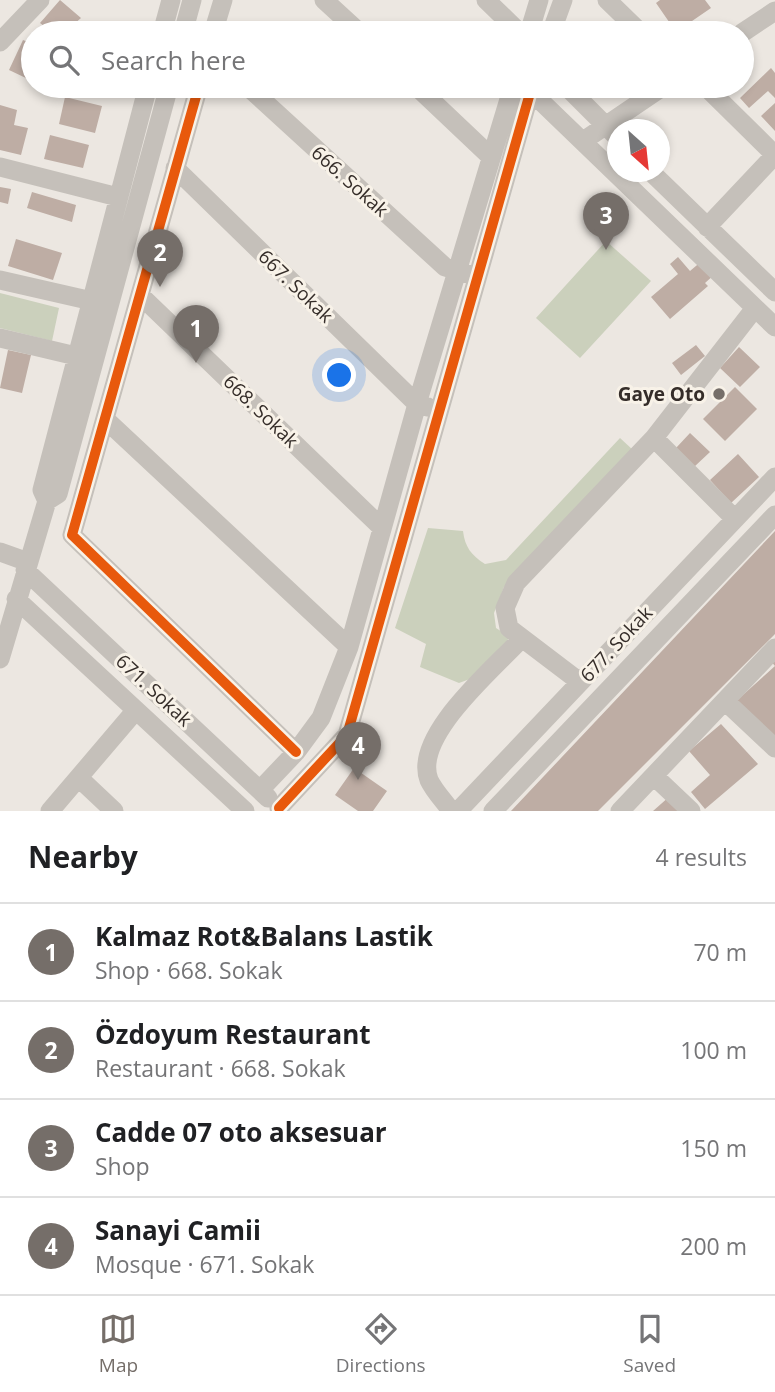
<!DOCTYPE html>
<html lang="en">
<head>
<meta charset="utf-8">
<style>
  body { margin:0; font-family:"Open Sans",sans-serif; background:#f6f6f6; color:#202124 }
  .compass { position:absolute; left:607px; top:119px; width:63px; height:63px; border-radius:50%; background:#fff; box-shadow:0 4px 10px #0003; rotate:153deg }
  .you { position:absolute; left:340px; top:376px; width:24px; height:24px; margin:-18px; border:5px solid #fff; border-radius:50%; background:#1a73e8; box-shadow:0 0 0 10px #1a73e833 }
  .badge { display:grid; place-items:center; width:46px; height:46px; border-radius:50%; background:#756e69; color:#fff; font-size:23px; font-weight:700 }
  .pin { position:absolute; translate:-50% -58px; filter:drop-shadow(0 2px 4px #0008) }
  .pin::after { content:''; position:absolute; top:37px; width:24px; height:21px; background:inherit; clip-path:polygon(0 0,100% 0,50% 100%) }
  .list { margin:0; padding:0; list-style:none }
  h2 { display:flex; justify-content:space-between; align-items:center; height:91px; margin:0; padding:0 28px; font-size:30px }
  h2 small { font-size:23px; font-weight:400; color:#757577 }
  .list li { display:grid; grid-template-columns:46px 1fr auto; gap:21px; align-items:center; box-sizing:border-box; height:98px; padding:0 28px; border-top:2px solid #e0e0e0 }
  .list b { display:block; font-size:26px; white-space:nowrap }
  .list p { margin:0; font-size:23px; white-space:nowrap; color:#757577 }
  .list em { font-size:23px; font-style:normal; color:#757577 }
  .icon { flex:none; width:38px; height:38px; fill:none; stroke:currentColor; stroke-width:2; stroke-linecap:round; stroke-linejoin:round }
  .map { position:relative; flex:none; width:775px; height:811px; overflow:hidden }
  .search { position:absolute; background:#fff; box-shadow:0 4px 10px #0003; left:21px; right:21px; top:21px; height:77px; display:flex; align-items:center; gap:18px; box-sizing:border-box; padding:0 24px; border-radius:38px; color:#757577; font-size:26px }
  .sheet { height:483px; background:#fff }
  nav { display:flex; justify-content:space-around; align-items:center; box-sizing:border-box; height:98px; border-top:2px solid #e0e0e0; background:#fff; font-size:19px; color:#757577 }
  nav a { display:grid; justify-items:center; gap:4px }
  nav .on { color:#756e69 }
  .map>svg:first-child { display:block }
  .green { fill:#cbd0bc }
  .building { fill:#beada4 }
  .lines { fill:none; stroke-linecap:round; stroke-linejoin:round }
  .minor { stroke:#c5c0ba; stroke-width:19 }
  .cycleway-casing { stroke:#f8f2e8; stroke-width:15 }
  .cycleway { stroke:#e8590c; stroke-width:10 }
  .poi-dot { fill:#756e69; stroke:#f8f2e8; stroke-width:2.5 }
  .labels { text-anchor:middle; stroke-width:6; stroke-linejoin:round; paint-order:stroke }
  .street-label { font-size:19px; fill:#352d29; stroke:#f8f2e8 }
  .poi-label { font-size:19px; font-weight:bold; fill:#352d29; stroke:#f8f2e8; text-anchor:end }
</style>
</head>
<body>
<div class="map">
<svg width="775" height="811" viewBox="0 0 775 811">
  <rect width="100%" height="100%" fill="#ece7e1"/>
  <path class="green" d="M 606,241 L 651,281 L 580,358 L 536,318 Z
    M 0,293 L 59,308 L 52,341 L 0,328 Z
    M 620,438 L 633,450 L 504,587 L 494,613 L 496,628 L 510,637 L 478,676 L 459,683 L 420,667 L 426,644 L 395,628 L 428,528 L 463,531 C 465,547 471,555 485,564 L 506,560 Z"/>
  <path class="building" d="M 60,0 L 81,18 L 64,33 L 53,33 L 40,23 Z
    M 660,0 L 705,0 L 711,8 L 676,32 L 656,3 Z
    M 100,25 L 124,33 L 96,33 Z
    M 23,40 L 33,44 L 33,66 L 28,79 L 9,70 Z
    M 771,68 L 775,73 L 775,98 L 768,91 L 749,108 L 740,98 Z
    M 74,86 L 106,86 L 103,96 Z
    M 65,97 L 102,106 L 95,133 L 59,124 Z
    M 775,103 L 775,131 L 761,116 Z
    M 0,105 L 17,110 L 14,125 L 28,128 L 21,155 L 0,150 Z
    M 50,135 L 89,145 L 83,168 L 44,159 Z
    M 0,187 L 11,189 L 8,204 L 0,202 Z
    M 32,192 L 76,205 L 72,222 L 27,208 Z
    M 16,239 L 62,253 L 53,280 L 8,266 Z
    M 678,257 L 690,271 L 703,260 L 715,274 L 705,283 L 708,286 L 670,319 L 651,297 L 678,274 L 670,264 Z
    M 696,345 L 705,356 L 681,375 L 672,363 Z
    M 739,347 L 760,367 L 740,387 L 720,368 Z
    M 8,350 L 31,355 L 22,393 L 0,388 Z
    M 735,387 L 757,409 L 725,441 L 703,419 Z
    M 690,433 L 710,452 L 694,467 L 676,448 Z
    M 738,454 L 759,477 L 731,503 L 710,480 Z
    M 775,531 L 775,634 L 598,811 L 511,811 Z
    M 775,653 L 775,743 L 735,702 L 775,666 L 769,659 Z
    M 721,724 L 758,764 L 705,809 L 691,792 L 710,775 L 689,751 Z
    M 354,768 L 387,791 L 373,811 L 358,811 L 335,795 Z
    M 670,796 L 683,811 L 653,811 Z"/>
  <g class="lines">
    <path class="minor" d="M 324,0 L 360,33
      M 486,0 L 520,33
      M 607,0 L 641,33
      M 162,33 L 171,0
      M 183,33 L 192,0
      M 213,33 L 223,0
      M 529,33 L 539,0
      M 551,33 L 563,0
      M 742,33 L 775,11
      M 0,42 L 40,0
      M 199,86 L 72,535 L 296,752
      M 247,86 L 445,267 L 468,274
      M 416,86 L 491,157
      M 525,86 L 775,327
      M 566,86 L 618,138
      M 705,86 L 775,155
      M 583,141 L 664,86
      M 0,167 L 118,197
      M 175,168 L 417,404 L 428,407
      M 651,172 L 775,292
      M 707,227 L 775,155
      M 0,280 L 92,301
      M 140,295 L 381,527
      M 0,338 L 76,356
      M 105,419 L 349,647
      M 654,438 L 735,519
      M 47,501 L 58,494 L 169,86
      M 0,552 L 28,562
      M 25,570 L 268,798
      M 16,599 L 245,811
      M 0,659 L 47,501 L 42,490 L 148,86
      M 580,682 L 509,628 L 505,608 L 516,583 L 654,438 L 755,308
      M 725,701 L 775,748
      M 654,776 L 691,811
      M 79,778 L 114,811
      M 260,790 L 296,752 L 321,718 L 349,647 L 417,404 L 513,86
      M 279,808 L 347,735 L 532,86
      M 50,811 L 136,710
      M 451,811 C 445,802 434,791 429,780 C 412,736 495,668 522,638
      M 458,811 L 775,477
      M 493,811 L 775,515
      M 620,811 L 775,648"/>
    <defs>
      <path id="cycleway" d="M 199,86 L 72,535 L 296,752
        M 279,808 L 347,735 L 532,86"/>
    </defs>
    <use href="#cycleway" class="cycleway-casing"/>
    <use href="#cycleway" class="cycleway"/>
  </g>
  <circle class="poi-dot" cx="719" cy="394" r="7"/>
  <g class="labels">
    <g class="street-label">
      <text transform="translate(350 181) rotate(42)" y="7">666. Sokak</text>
      <text transform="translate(296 286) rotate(44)" y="7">667. Sokak</text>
      <text transform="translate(261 411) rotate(44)" y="7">668. Sokak</text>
      <text transform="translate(616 644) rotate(-47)" y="7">677. Sokak</text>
      <text transform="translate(154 690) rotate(43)" y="7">671. Sokak</text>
    </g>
    <g class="poi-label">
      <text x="705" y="401">Gaye Oto</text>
    </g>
  </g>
</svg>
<svg class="compass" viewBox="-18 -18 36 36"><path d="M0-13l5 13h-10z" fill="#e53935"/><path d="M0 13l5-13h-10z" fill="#757577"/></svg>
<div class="you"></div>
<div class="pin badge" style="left:196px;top:363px">1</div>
<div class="pin badge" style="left:160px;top:287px">2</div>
<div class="pin badge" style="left:606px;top:250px">3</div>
<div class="pin badge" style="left:358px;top:780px">4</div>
<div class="search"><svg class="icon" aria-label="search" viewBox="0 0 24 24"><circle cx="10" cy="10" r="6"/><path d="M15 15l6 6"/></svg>Search here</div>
</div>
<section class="sheet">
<h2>Nearby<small>4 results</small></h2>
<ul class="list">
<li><span class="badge">1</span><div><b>Kalmaz Rot&amp;Balans Lastik</b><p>Shop · 668. Sokak</p></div><em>70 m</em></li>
<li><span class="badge">2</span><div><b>Özdoyum Restaurant</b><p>Restaurant · 668. Sokak</p></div><em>100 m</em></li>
<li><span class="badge">3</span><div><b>Cadde 07 oto aksesuar</b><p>Shop</p></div><em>150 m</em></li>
<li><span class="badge">4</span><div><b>Sanayi Camii</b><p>Mosque · 671. Sokak</p></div><em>200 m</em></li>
</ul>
</section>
<nav>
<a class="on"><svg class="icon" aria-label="map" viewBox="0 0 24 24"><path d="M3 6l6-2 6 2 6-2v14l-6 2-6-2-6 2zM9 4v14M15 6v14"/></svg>Map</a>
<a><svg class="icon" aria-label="directions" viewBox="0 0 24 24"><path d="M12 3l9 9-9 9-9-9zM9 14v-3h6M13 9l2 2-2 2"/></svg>Directions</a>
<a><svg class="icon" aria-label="saved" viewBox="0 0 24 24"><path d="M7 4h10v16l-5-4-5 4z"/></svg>Saved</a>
</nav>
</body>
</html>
